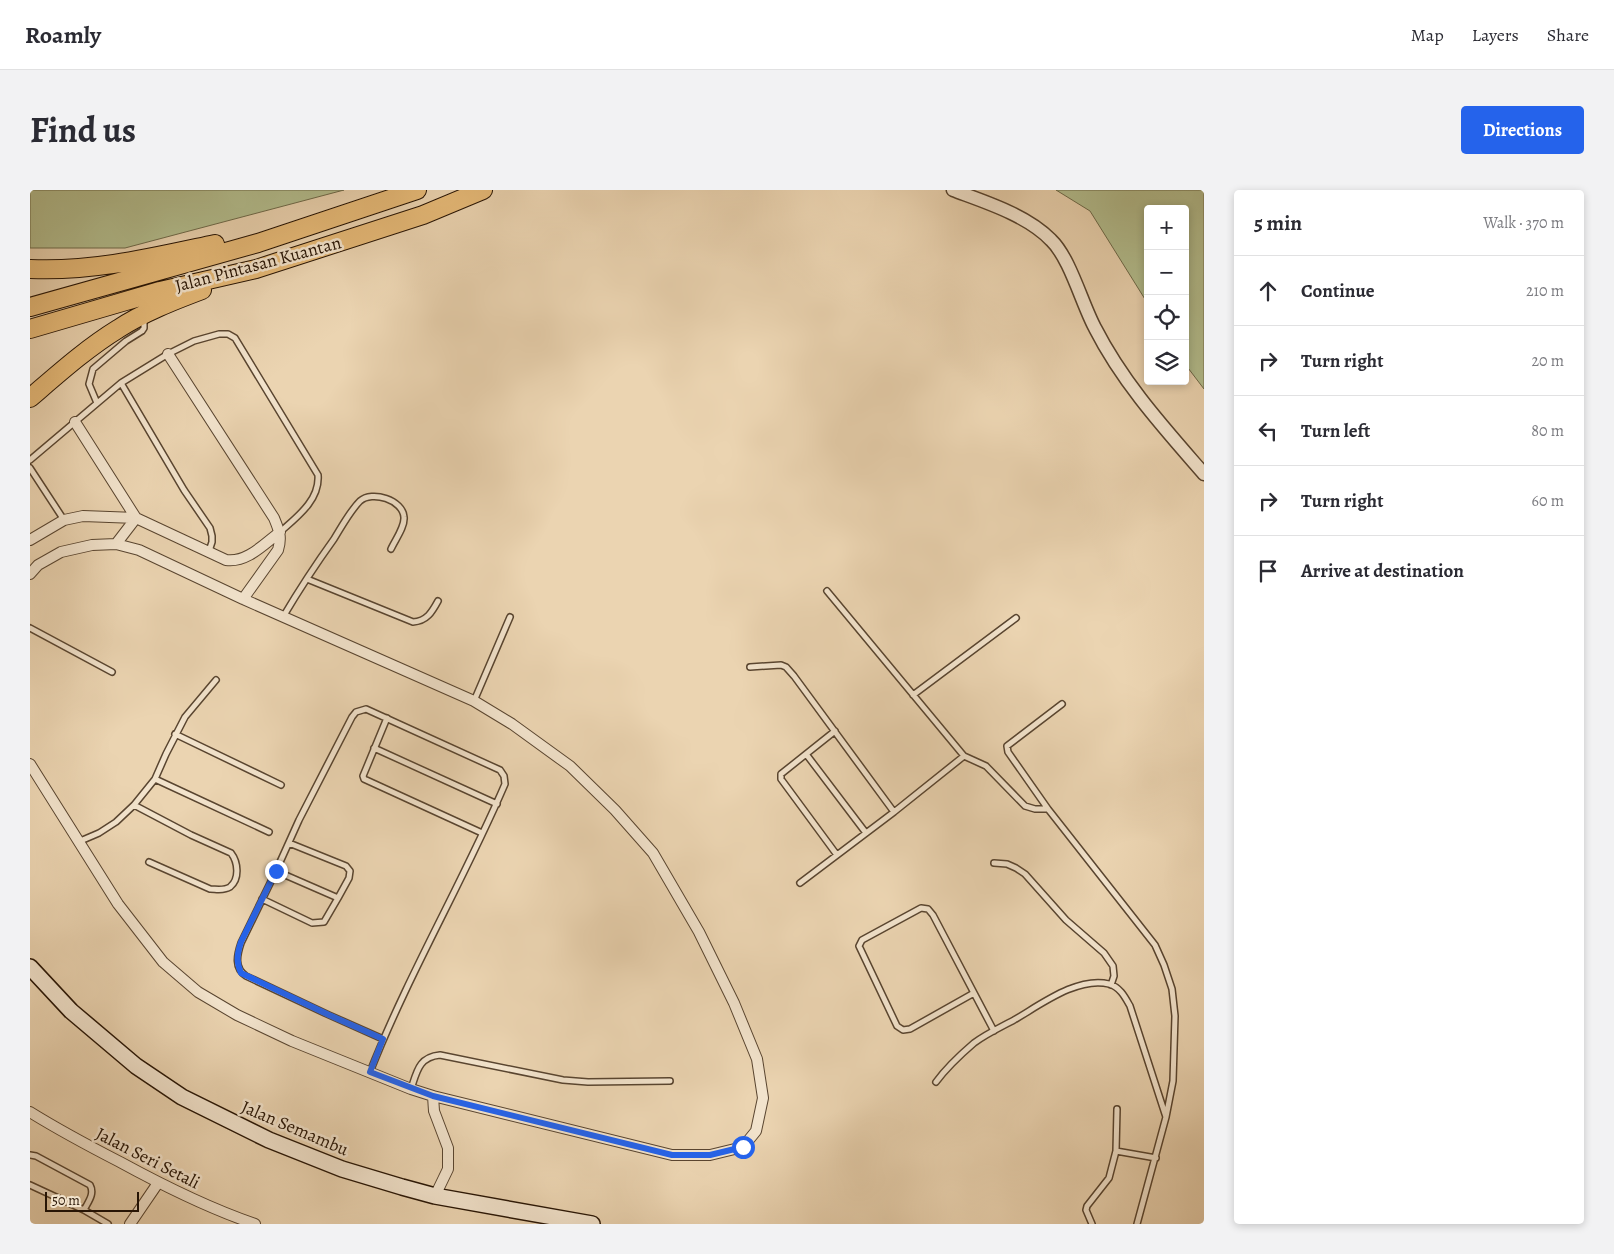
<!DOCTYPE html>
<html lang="en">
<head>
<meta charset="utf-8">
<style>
  body { margin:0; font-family:Alegreya,serif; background:#f2f2f3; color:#2b2b33 }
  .controls { position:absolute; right:15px; top:15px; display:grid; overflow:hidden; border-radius:5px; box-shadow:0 2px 8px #0003 }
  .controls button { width:45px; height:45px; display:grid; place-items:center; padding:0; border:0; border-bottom:1px solid #e1e1e2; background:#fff; color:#2b2b33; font:25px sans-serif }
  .scale { position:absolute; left:15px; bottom:12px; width:94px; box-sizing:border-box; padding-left:5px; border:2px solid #281505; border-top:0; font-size:14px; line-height:18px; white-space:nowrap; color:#281505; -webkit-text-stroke:4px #f2e3cc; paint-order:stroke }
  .stop { position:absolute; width:15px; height:15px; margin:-11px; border:4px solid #2563eb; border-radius:50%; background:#fff }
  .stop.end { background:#2563eb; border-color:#fff; box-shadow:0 1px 5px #0008 }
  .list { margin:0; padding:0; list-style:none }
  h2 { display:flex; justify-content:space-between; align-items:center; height:65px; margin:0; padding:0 20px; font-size:21px }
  h2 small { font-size:16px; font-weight:400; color:#7c7c81 }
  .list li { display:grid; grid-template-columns:32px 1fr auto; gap:15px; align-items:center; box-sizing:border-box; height:70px; padding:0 20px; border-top:1px solid #e1e1e2 }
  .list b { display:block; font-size:19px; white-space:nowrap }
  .list em { font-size:16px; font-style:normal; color:#7c7c81 }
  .icon { flex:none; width:28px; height:28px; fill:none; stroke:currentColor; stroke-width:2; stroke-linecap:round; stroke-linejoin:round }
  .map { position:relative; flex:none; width:1174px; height:1034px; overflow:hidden; border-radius:5px }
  header { display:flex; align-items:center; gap:30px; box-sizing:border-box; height:70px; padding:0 25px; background:#fff; border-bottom:1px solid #e1e1e2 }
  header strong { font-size:24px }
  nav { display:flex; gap:28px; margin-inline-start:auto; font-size:18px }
  .intro { display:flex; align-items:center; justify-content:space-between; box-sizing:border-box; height:120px; padding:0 30px }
  h1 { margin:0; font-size:35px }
  .button { padding:12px 22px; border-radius:5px; background:#2563eb; color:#fff; font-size:18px; font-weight:700 }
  main { display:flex; gap:30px; padding:0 30px }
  aside { flex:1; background:#fff; border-radius:5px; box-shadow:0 2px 8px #0003 }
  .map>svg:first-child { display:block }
  .green { fill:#b3be8f; stroke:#6e6a4a }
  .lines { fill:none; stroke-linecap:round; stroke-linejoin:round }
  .service-casing { stroke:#594530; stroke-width:8 }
  .minor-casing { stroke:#594530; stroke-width:12 }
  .tertiary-casing { stroke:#594530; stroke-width:15 }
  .secondary-casing { stroke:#281505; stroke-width:18 }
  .trunk-casing { stroke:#281505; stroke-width:20 }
  .service { stroke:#f2e3cc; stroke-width:5 }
  .minor { stroke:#f2e3cc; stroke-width:10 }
  .tertiary { stroke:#f2e3cc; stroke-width:12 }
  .secondary { stroke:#f2e3cc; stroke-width:15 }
  .trunk { stroke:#e6ba78; stroke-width:18 }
  .route { stroke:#2563eb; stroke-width:6 }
  .labels { text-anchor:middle; stroke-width:5; stroke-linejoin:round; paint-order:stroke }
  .street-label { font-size:18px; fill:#281505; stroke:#f2e3cc }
</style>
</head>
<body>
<header>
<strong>Roamly</strong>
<nav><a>Map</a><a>Layers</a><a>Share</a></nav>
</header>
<div class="intro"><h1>Find us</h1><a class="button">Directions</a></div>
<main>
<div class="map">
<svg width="1174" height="1034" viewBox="0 0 1174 1034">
  <rect width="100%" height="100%" fill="#ebd4b1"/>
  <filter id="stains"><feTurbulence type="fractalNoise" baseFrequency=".004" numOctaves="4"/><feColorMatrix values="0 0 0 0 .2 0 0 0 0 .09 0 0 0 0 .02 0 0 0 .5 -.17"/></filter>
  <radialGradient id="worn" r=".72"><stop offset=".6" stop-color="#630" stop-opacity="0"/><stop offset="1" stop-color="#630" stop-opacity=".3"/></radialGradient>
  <path class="green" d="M 0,0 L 314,0 L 95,58 L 0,58 Z
    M 1026,0 L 1174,0 L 1174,199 L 1155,174 L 1155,19 L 1118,19 L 1118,114 L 1060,21 Z"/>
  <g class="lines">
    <defs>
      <path id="service" d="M 91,193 L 154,300 L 180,338 L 182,346 L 182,352 L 179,361
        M 67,213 L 59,194 L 63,179 L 96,151 L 112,141 L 114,138 L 114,128
        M 0,270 L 91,193 L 138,164 L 164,151 L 189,144 L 198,144 L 205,148 L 288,285 C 290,310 267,327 250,342
        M 0,278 L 34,330
        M 277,389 L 383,432 C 397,431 402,422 408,411
        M 797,401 L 934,566 L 956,576 L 995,616 L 1005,619 L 1018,619 L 1125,755 L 1134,775 L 1142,799 L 1145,826 L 1143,891 L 1136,927 L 1107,1034
        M 253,427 C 269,400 286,374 304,349 C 312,336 320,321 330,311 C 342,300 373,310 374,327 C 375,337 365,350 361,359
        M 0,438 L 82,482
        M 720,477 L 751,475 L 756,477 L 764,486 L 864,622
        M 883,505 L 986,428
        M 444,511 L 480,427
        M 357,528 L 333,586 L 334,589 L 452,643
        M 805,541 L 751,584 L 751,589 L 807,665
        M 145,544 L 251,595
        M 344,558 L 467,614
        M 776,564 L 836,643
        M 125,589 L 239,642
        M 104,615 L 161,645 L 201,663 C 208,672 210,689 200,697 C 194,701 186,699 180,699 L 119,672
        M 1018,619 L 978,562 L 977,556 L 1032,514
        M 48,652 L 69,643 L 86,632 L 104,615 L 125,589 L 136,564 L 155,527 L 186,490
        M 259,653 L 316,676 L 320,681 L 319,688 L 308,708
        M 964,673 L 977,674 L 986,678 L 995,684 L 1036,730 L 1074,763 L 1083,776 L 1084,786 L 1081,795
        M 770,693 L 864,622 L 934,566
        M 232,709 L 282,733 L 294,732 L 308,708 L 246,681
        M 944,803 L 880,839 L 873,840 L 867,836 L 829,756 L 832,750 L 891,718 L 898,719 L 903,725 L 964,841
        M 340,882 C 379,783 433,692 475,594 L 474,586 L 470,580 L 336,519 L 326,522 L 322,527 L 269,630 L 246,681 L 211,753 C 207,765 204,778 216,786 L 299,825 L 353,849
        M 906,892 C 917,877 930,865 944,853 C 956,844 971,837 984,830 C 1010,815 1048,786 1079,794 C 1090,797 1095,807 1100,816 L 1136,927
        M 381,899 C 387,881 389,867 410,865 L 533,890 L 558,892 L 640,891
        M 1086,961 L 1087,919
        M 0,965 L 6,966 L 60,995 C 65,1004 58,1012 54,1020
        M 0,995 L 54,1020 L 78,1034
        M 1062,1034 L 1056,1020 L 1057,1016 L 1079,988 L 1086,961 L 1126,968"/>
      <path id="minor" d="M 138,164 L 244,328 C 249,340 252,347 248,360 L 213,409
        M 45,232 L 106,328 L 86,354
        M 0,350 L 34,330 L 53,326 L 106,328 L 196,370 C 217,373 234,354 250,342
        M 0,384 L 8,375 L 31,362 L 62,355 L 86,354 L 109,360 L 213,409 L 444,511 L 482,534 L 540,576 L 585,620 L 623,663 L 669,742 L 704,813 L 727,869 L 733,908 L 726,941 L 713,957 L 680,965 L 642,965 L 403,906 L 381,899 L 262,851 L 207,825 L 168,802 L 133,772 L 88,714 L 0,574
        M 403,906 L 404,921 L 418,958 L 418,979 L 405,1006
        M 0,922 C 29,940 59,956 90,972 C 134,996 178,1018 225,1034
        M 100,1034 L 128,993"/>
      <path id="tertiary" d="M 923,0 C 955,12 997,25 1021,50 C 1040,68 1052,114 1065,138 C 1093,193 1134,238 1174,284"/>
      <path id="secondary" d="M 0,777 L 41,821 L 106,876 L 152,907 L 239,950 L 312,979 L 372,997 L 405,1006 L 562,1034"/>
      <path id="trunk" d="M 0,79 C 63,82 124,67 185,54
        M 0,117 L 228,53 L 387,0
        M 0,139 L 130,101 L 226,79 L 393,25 L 453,0
        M 0,208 C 28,184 57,158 88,139 C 114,122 143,111 172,100"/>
    </defs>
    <use href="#service" class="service-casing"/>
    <use href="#minor" class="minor-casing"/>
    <use href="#tertiary" class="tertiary-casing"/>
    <use href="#secondary" class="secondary-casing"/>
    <use href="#trunk" class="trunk-casing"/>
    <use href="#service" class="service"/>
    <use href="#minor" class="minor"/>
    <use href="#tertiary" class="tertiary"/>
    <use href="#secondary" class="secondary"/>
    <use href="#trunk" class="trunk"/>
  </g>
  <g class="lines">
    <path class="route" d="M 246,681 L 211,752 C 207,764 206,772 211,783 L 299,825 L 353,849 L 340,882 L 403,906 L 642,965 L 680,965 L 713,957"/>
  </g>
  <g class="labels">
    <g class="street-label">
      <text transform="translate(228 74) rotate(-15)" y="6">Jalan Pintasan Kuantan</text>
      <text transform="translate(265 938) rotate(23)" y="6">Jalan Semambu</text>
      <text transform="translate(118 968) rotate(27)" y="6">Jalan Seri Setali</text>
    </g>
  </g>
  <rect width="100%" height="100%" filter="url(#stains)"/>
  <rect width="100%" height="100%" fill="url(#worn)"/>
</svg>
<div class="controls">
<button>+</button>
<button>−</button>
<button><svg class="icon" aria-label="locate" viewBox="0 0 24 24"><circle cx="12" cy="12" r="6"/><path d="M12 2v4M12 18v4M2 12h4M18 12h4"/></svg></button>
<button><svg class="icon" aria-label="layers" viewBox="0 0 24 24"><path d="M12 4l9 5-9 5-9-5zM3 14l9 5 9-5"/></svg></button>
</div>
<div class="scale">50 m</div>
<div class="stop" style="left:713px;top:957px"></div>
<div class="stop end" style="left:246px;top:681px"></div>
</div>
<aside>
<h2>5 min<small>Walk · 370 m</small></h2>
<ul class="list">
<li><svg class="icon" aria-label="ahead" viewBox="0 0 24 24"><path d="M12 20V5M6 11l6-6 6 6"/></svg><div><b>Continue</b></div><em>210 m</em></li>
<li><svg class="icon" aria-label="right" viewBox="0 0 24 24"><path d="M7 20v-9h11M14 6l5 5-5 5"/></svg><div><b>Turn right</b></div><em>20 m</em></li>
<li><svg class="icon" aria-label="left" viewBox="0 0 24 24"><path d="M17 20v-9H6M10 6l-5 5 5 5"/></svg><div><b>Turn left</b></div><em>80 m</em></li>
<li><svg class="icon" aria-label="right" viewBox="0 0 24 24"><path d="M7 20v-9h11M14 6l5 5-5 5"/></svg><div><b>Turn right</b></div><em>60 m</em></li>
<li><svg class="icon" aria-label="arrive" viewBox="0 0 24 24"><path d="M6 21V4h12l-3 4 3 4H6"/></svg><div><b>Arrive at destination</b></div></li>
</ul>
</aside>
</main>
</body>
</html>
